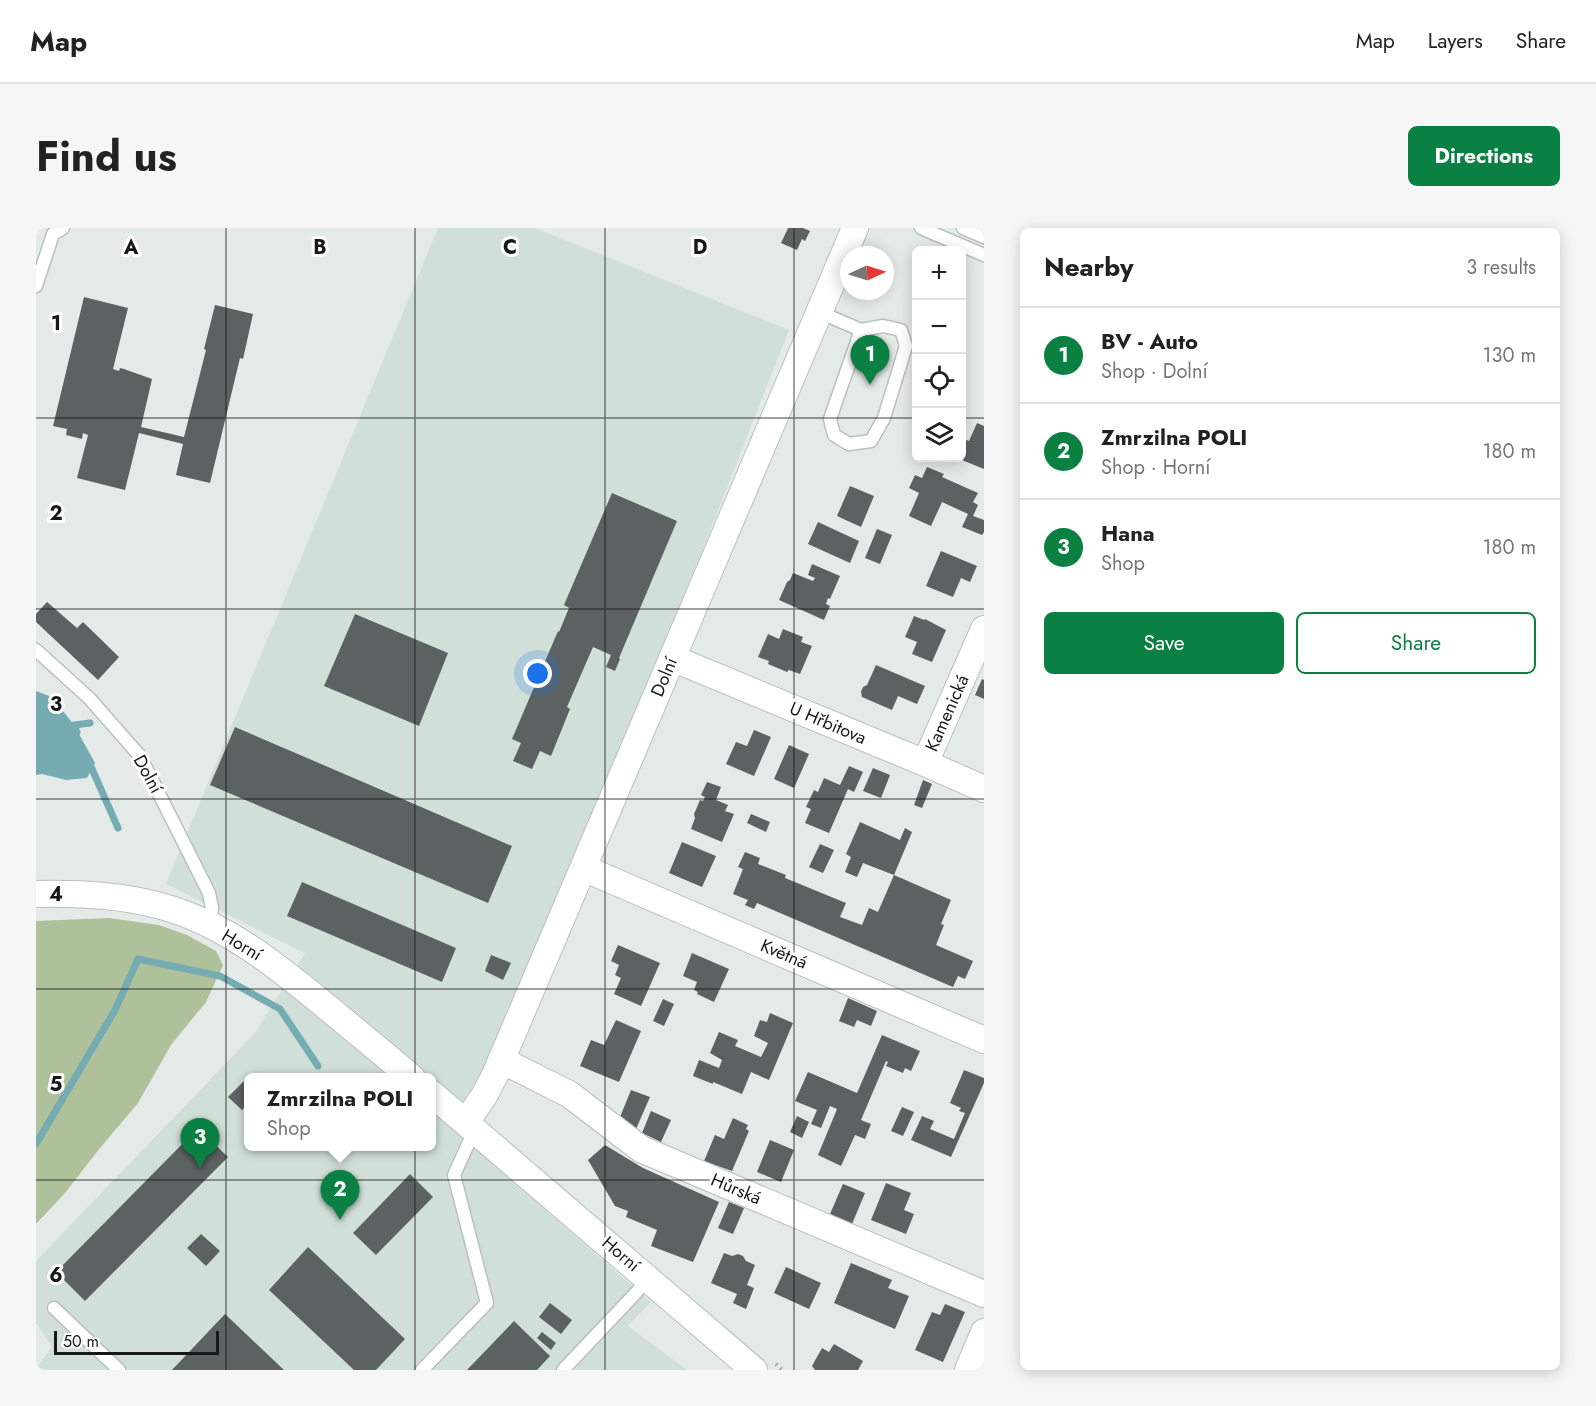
<!DOCTYPE html>
<html lang="en">
<head>
<meta charset="utf-8">
<style>
  body { margin:0; font-family:Jost,sans-serif; background:#f6f6f6; color:#222 }
  .controls { position:absolute; right:18px; top:18px; display:grid; overflow:hidden; border-radius:9px; box-shadow:0 3px 15px #0003 }
  .controls button { width:54px; height:54px; display:grid; place-items:center; padding:0; border:0; border-bottom:2px solid #e0e0e0; background:#fff; color:#222; font:30px sans-serif }
  .compass { position:absolute; left:804px; top:18px; width:54px; height:54px; border-radius:50%; background:#fff; box-shadow:0 3px 15px #0003; rotate:86deg }
  .scale { position:absolute; left:18px; bottom:15px; width:165px; box-sizing:border-box; padding-left:6px; border:3px solid #171918; border-top:0; font-size:16px; line-height:21px; white-space:nowrap; color:#171918; -webkit-text-stroke:4px #fff; paint-order:stroke }
  .you { position:absolute; left:502px; top:446px; width:21px; height:21px; margin:-15px; border:4px solid #fff; border-radius:50%; background:#1a73e8; box-shadow:0 0 0 9px #1a73e833 }
  .badge { display:grid; place-items:center; width:39px; height:39px; border-radius:50%; background:#0b8043; color:#fff; font-size:20px; font-weight:700 }
  .pin { position:absolute; translate:-50% -50px; filter:drop-shadow(0 2px 3px #0008) }
  .pin::after { content:''; position:absolute; top:32px; width:21px; height:18px; background:inherit; clip-path:polygon(0 0,100% 0,50% 100%) }
  .popup { position:absolute; left:208px; top:845px; width:192px; height:78px; box-sizing:border-box; display:grid; place-content:center; border-radius:9px; background:#fff; filter:drop-shadow(0 2px 4px #0005); font-size:20px; white-space:nowrap; color:#767676 }
  .popup b { font-size:22px; color:#222 }
  .popup::after { content:''; position:absolute; left:50%; top:100%; margin-left:-12px; border:12px solid transparent; border-top-color:#fff }
  .list { margin:0; padding:0; list-style:none }
  h2 { display:flex; justify-content:space-between; align-items:center; height:78px; margin:0; padding:0 24px; font-size:26px }
  h2 small { font-size:20px; font-weight:400; color:#767676 }
  .list li { display:grid; grid-template-columns:39px 1fr auto; gap:18px; align-items:center; box-sizing:border-box; height:96px; padding:0 24px; border-top:2px solid #e0e0e0 }
  .list b { display:block; font-size:22px; white-space:nowrap }
  .list p { margin:0; font-size:20px; white-space:nowrap; color:#767676 }
  .list em { font-size:20px; font-style:normal; color:#767676 }
  .actions { display:flex; gap:12px; padding:18px 24px }
  .actions a { flex:1; padding:14px 0; border:2px solid #0b8043; border-radius:9px; text-align:center; font-size:21px; color:#0b8043 }
  .actions .main { background:#0b8043; color:#fff }
  .icon { flex:none; width:33px; height:33px; fill:none; stroke:currentColor; stroke-width:2; stroke-linecap:round; stroke-linejoin:round }
  .map { position:relative; flex:none; width:948px; height:1142px; overflow:hidden; border-radius:9px }
  header { display:flex; align-items:center; gap:36px; box-sizing:border-box; height:84px; padding:0 30px; background:#fff; border-bottom:2px solid #e0e0e0 }
  header strong { font-size:28px }
  nav { display:flex; gap:33px; margin-inline-start:auto; font-size:21px }
  .intro { display:flex; align-items:center; justify-content:space-between; box-sizing:border-box; height:144px; padding:0 36px }
  h1 { margin:0; font-size:42px }
  .button { padding:15px 27px; border-radius:9px; background:#0b8043; color:#fff; font-size:21px; font-weight:700 }
  main { display:flex; gap:36px; padding:0 36px }
  aside { flex:1; background:#fff; border-radius:9px; box-shadow:0 3px 15px #0003 }
  .map>svg:first-child { display:block }
  .built { fill:#d1dfd9; fill-rule:evenodd }
  .forest { fill:#aec19b }
  .water { fill:#75acb1 }
  .lines { fill:none; stroke-linecap:round; stroke-linejoin:round }
  .stream { stroke:#75acb1; stroke-width:7 }
  .building { fill:#5c6261 }
  .lane-casing { stroke:#bac0bd; stroke-width:15 }
  .street-casing { stroke:#bac0bd; stroke-width:28 }
  .path { stroke:#9ca09e; stroke-width:4; stroke-dasharray:1.5 4.5; stroke-linecap:butt }
  .lane { stroke:#fff; stroke-width:12 }
  .street { stroke:#fff; stroke-width:26 }
  .grid { fill:none; stroke:#171918; stroke-width:1.5; stroke-opacity:0.55 }
  .labels { text-anchor:middle; stroke-width:6; stroke-linejoin:round; paint-order:stroke }
  .street-label { font-size:18px; fill:#171918; stroke:#fff }
  .grid-label { font-size:20px; text-anchor:middle; font-weight:bold; fill:#171918; stroke:#fff; stroke-width:6; stroke-linejoin:round; paint-order:stroke }
</style>
</head>
<body>
<header>
<strong>Map</strong>
<nav><a>Map</a><a>Layers</a><a>Share</a></nav>
</header>
<div class="intro"><h1>Find us</h1><a class="button">Directions</a></div>
<main>
<div class="map">
<svg width="948" height="1142" viewBox="0 0 948 1142">
  <rect width="100%" height="100%" fill="#e4eae7"/>
  <path class="built" d="M 402,0 L 499,0 L 753,102 L 628,420 L 425,908 L 615,1074 L 592,1098 L 651,1142 L 0,1142 L 0,1140 L 16,1119 L 0,1095 L 0,1033 L 219,805 L 269,725 L 130,656 ZM 212,850 L 395,850 L 395,918 L 212,918 Z"/>
  <path class="forest" d="M 73,690 L 123,697 L 151,707 L 180,723 L 187,737 L 170,774 L 135,817 L 102,875 L 64,920 L 29,965 L 0,996 L 0,693 Z"/>
  <path class="water" d="M 0,463 L 16,469 L 38,497 L 59,535 L 51,550 L 30,552 L 6,546 L 0,547 Z"/>
  <g class="lines">
    <path class="stream" d="M 41,504 L 38,497 L 54,495
      M 53,534 L 82,600
      M 0,916 L 79,782 L 102,731 L 184,748 L 244,781 L 282,838"/>
  </g>
  <path class="building" d="M 752,0 L 767,0 L 774,3 L 769,13 L 766,11 L 761,22 L 745,15 Z
    M 48,69 L 92,80 L 77,141 L 83,143 L 84,140 L 88,141 L 116,151 L 105,199 L 148,209 L 170,122 L 168,121 L 179,77 L 217,86 L 207,131 L 204,130 L 174,255 L 140,247 L 147,216 L 103,205 L 89,262 L 41,250 L 52,207 L 47,205 L 46,211 L 30,207 L 31,201 L 17,198 Z
    M 941,195 L 948,198 L 948,241 L 921,230 L 926,230 L 926,217 L 928,211 L 933,213 Z
    M 891,239 L 908,246 L 906,249 L 942,265 L 937,274 L 942,277 L 937,288 L 948,292 L 948,304 L 946,307 L 926,299 L 932,286 L 906,274 L 895,298 L 873,288 L 883,265 L 873,260 L 879,247 L 886,250 Z
    M 814,258 L 838,268 L 825,299 L 801,288 Z
    M 576,265 L 641,293 L 583,430 L 584,431 L 579,443 L 570,439 L 575,427 L 557,419 L 531,479 L 534,481 L 515,528 L 504,523 L 496,541 L 477,533 L 485,515 L 476,511 L 522,403 L 523,404 L 533,380 L 528,377 Z
    M 782,294 L 823,313 L 814,335 L 772,316 Z
    M 841,301 L 856,307 L 844,336 L 829,330 Z
    M 905,323 L 941,338 L 934,354 L 925,350 L 917,369 L 890,358 Z
    M 776,336 L 804,348 L 794,371 L 792,370 L 790,376 L 794,378 L 788,392 L 743,372 L 751,354 L 754,352 L 757,345 L 777,353 L 779,350 L 772,347 Z
    M 11,374 L 41,400 L 47,394 L 83,429 L 62,452 L 0,394 L 0,386 Z
    M 319,386 L 412,425 L 383,498 L 288,458 Z
    M 878,388 L 888,392 L 889,391 L 910,402 L 896,434 L 876,426 L 881,414 L 869,409 Z
    M 747,401 L 767,409 L 765,414 L 776,418 L 764,446 L 753,442 L 751,444 L 732,436 L 733,433 L 722,429 L 732,406 L 743,411 Z
    M 840,437 L 889,458 L 881,476 L 862,468 L 856,482 L 826,469 L 825,464 L 827,459 L 831,457 Z
    M 946,451 L 948,452 L 948,471 L 939,467 Z
    M 199,499 L 476,618 L 452,675 L 174,557 Z
    M 718,502 L 735,509 L 718,548 L 690,536 L 700,514 L 711,518 Z
    M 753,517 L 773,526 L 758,560 L 738,551 Z
    M 813,538 L 827,544 L 818,564 L 812,561 L 793,605 L 769,595 L 775,581 L 770,579 L 778,562 L 782,564 L 788,550 L 804,557 Z
    M 837,540 L 854,547 L 845,570 L 827,563 Z
    M 887,552 L 896,556 L 886,580 L 878,577 Z
    M 671,554 L 685,559 L 680,572 L 692,577 L 689,583 L 698,586 L 686,614 L 655,601 L 659,590 L 658,586 L 664,572 L 667,573 L 669,569 L 665,567 Z
    M 715,586 L 734,594 L 730,604 L 711,595 Z
    M 824,594 L 864,612 L 869,600 L 876,604 L 858,647 L 827,635 L 821,649 L 809,644 L 815,629 L 810,626 Z
    M 646,614 L 680,628 L 666,659 L 633,645 Z
    M 784,616 L 798,622 L 787,645 L 773,639 Z
    M 709,624 L 724,630 L 722,636 L 750,647 L 749,650 L 810,675 L 804,689 L 826,697 L 833,680 L 842,684 L 858,647 L 915,672 L 905,696 L 908,697 L 900,717 L 937,733 L 929,751 L 922,748 L 917,759 L 721,675 L 718,681 L 709,677 L 712,672 L 697,666 L 707,641 L 702,639 Z
    M 266,654 L 420,720 L 406,754 L 251,688 Z
    M 582,717 L 624,735 L 605,778 L 578,766 L 585,750 L 579,747 L 583,737 L 575,733 Z
    M 656,725 L 693,741 L 678,774 L 661,766 L 662,764 L 658,762 L 661,754 L 647,748 Z
    M 455,727 L 475,735 L 467,752 L 449,743 Z
    M 812,770 L 841,783 L 835,798 L 821,792 L 818,799 L 803,793 Z
    M 627,771 L 638,776 L 628,798 L 617,793 Z
    M 734,785 L 757,795 L 733,852 L 715,844 L 706,866 L 677,854 L 677,856 L 657,848 L 663,832 L 683,840 L 686,832 L 674,825 L 683,804 L 702,812 L 699,818 L 725,829 L 732,815 L 718,808 L 724,792 L 731,794 Z
    M 580,792 L 605,803 L 583,854 L 544,838 L 555,812 L 568,817 Z
    M 846,807 L 884,823 L 875,843 L 869,840 L 867,845 L 850,838 L 852,834 L 850,833 L 825,892 L 835,896 L 829,911 L 819,907 L 805,938 L 782,927 L 801,881 L 794,878 L 785,900 L 775,896 L 781,882 L 759,873 L 772,844 L 821,865 Z
    M 928,842 L 948,850 L 948,855 L 915,929 L 875,912 L 886,888 L 898,893 L 894,901 L 918,911 L 929,885 L 923,883 L 925,880 L 914,875 Z
    M 211,850 L 212,852 L 212,876 L 206,882 L 192,869 Z
    M 595,862 L 614,869 L 600,901 L 584,889 Z
    M 866,879 L 878,884 L 867,908 L 855,903 Z
    M 615,883 L 635,892 L 625,914 L 606,905 Z
    M 761,888 L 773,894 L 766,910 L 754,904 Z
    M 697,890 L 712,897 L 710,901 L 713,903 L 696,943 L 668,933 L 679,907 L 688,911 Z
    M 162,900 L 192,929 L 49,1073 L 20,1044 Z
    M 734,912 L 758,922 L 745,954 L 721,944 Z
    M 569,917 L 607,940 L 683,974 L 657,1034 L 615,1018 L 621,1002 L 590,989 L 592,983 L 579,978 L 552,932 Z
    M 374,946 L 397,969 L 340,1027 L 317,1005 Z
    M 850,955 L 875,965 L 868,982 L 878,986 L 870,1006 L 835,992 Z
    M 807,956 L 829,965 L 816,996 L 794,986 Z
    M 693,974 L 708,980 L 697,1006 L 682,1000 Z
    M 165,1006 L 184,1023 L 170,1038 L 151,1020 Z
    M 272,1019 L 369,1111 L 340,1142 L 318,1142 L 233,1062 Z
    M 688,1025 L 696,1028 L 702,1026 L 707,1028 L 710,1033 L 719,1037 L 711,1057 L 718,1060 L 710,1081 L 697,1075 L 701,1066 L 675,1055 Z
    M 815,1035 L 856,1052 L 852,1060 L 873,1068 L 859,1101 L 798,1075 Z
    M 750,1039 L 785,1055 L 773,1081 L 738,1065 Z
    M 514,1075 L 536,1092 L 525,1106 L 503,1089 Z
    M 909,1076 L 929,1084 L 907,1134 L 879,1122 L 896,1084 L 904,1087 Z
    M 189,1086 L 248,1142 L 136,1142 Z
    M 478,1093 L 514,1128 L 501,1142 L 431,1142 Z
    M 506,1104 L 520,1115 L 515,1122 L 501,1110 Z
    M 798,1116 L 827,1133 L 822,1142 L 779,1142 L 776,1138 L 786,1120 L 793,1124 Z"/>
  <g class="lines">
    <defs>
      <path id="lane" d="M 885,0 L 948,27
        M 927,0 L 948,9
        M 0,58 L 17,6 L 27,0
        M 783,84 L 825,102 L 794,191 L 798,207 L 813,216 L 835,213 L 848,190 L 870,118 L 865,102 L 847,98 L 825,102
        M 0,422 L 53,470 L 104,528 L 173,665 L 176,680 L 174,698
        M 18,1080 L 83,1142
        M 386,1142 L 451,1075 L 418,947 L 439,901
        M 527,1142 L 613,1051"/>
      <path id="street" d="M 636,430 L 889,535 L 948,561
        M 889,535 L 948,401
        M 547,640 L 948,812
        M 0,666 C 45,665 92,667 135,681 C 195,700 245,741 292,780 C 320,803 348,826 376,850
        M 465,832 L 533,866 L 605,921 L 948,1066
        M 395,865 L 718,1142
        M 430,894 L 448,868 L 459,847 L 819,0
        M 932,1142 L 948,1104"/>
    </defs>
    <use href="#lane" class="lane-casing"/>
    <use href="#street" class="street-casing"/>
    <path class="path" d="M 740,1136 L 746,1142"/>
    <use href="#lane" class="lane"/>
    <use href="#street" class="street"/>
  </g>
  <path class="grid" d="M 190,0 L 190,1142M 379,0 L 379,1142M 569,0 L 569,1142M 758,0 L 758,1142M 0,190 L 880,190M 926,190 L 948,190M 0,381 L 948,381M 0,571 L 948,571M 0,761 L 948,761M 0,952 L 948,952"/>
  <g class="labels">
    <g class="street-label">
      <text transform="translate(628 449) rotate(-67)" y="6">Dolní</text>
      <text transform="translate(911 485) rotate(-66)" y="6">Kamenická</text>
      <text transform="translate(792 495) rotate(23)" y="6">U Hřbitova</text>
      <text transform="translate(112 546) rotate(61)" y="6">Dolní</text>
      <text transform="translate(206 717) rotate(31)" y="6">Horní</text>
      <text transform="translate(748 726) rotate(23)" y="6">Květná</text>
      <text transform="translate(700 961) rotate(23)" y="6">Hůrská</text>
      <text transform="translate(585 1026) rotate(41)" y="6">Horní</text>
    </g>
  </g>
  <g class="grid-label">
    <text x="95" y="26">A</text>
    <text x="284" y="26">B</text>
    <text x="474" y="26">C</text>
    <text x="664" y="26">D</text>
    <text x="20" y="102">1</text>
    <text x="20" y="292">2</text>
    <text x="20" y="483">3</text>
    <text x="20" y="673">4</text>
    <text x="20" y="863">5</text>
    <text x="20" y="1054">6</text>
  </g>
</svg>
<div class="controls">
<button>+</button>
<button>−</button>
<button><svg class="icon" aria-label="locate" viewBox="0 0 24 24"><circle cx="12" cy="12" r="6"/><path d="M12 2v4M12 18v4M2 12h4M18 12h4"/></svg></button>
<button><svg class="icon" aria-label="layers" viewBox="0 0 24 24"><path d="M12 4l9 5-9 5-9-5zM3 14l9 5 9-5"/></svg></button>
</div>
<svg class="compass" viewBox="-18 -18 36 36"><path d="M0-13l5 13h-10z" fill="#e53935"/><path d="M0 13l5-13h-10z" fill="#767676"/></svg>
<div class="scale">50 m</div>
<div class="you"></div>
<div class="pin badge" style="left:834px;top:157px">1</div>
<div class="pin badge" style="left:304px;top:992px">2</div>
<div class="popup"><b>Zmrzilna POLI</b>Shop</div>
<div class="pin badge" style="left:164px;top:940px">3</div>
</div>
<aside>
<h2>Nearby<small>3 results</small></h2>
<ul class="list">
<li><span class="badge">1</span><div><b>BV - Auto</b><p>Shop · Dolní</p></div><em>130 m</em></li>
<li><span class="badge">2</span><div><b>Zmrzilna POLI</b><p>Shop · Horní</p></div><em>180 m</em></li>
<li><span class="badge">3</span><div><b>Hana</b><p>Shop</p></div><em>180 m</em></li>
</ul>
<div class="actions"><a class="main">Save</a><a>Share</a></div>
</aside>
</main>
</body>
</html>
